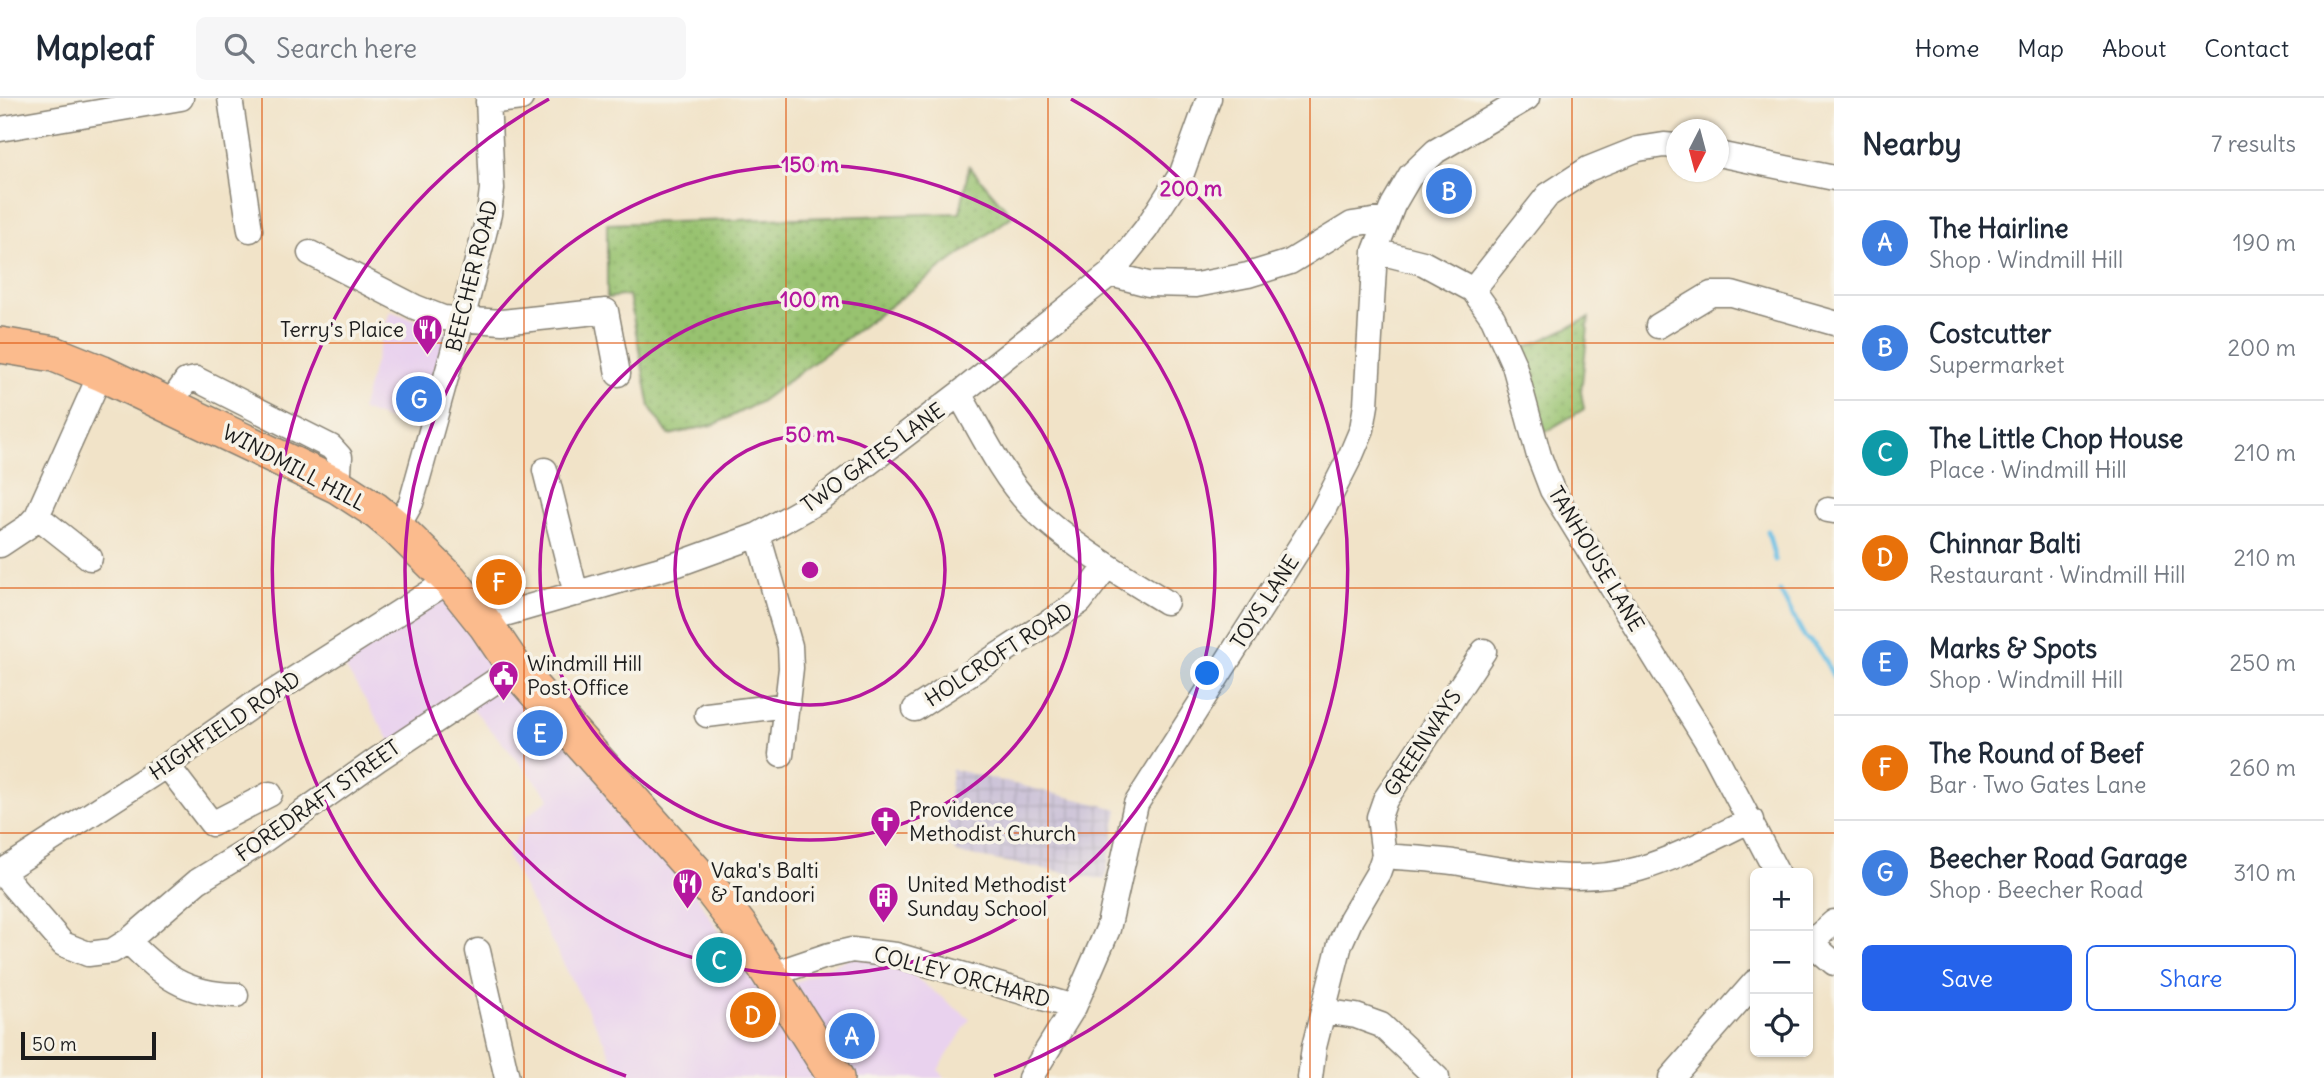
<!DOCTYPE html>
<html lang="en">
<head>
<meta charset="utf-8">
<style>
  body { margin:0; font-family:Delius,sans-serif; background:#f6f6f7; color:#1f2937 }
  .controls { position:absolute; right:21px; bottom:21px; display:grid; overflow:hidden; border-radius:10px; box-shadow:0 2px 5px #0004 }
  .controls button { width:63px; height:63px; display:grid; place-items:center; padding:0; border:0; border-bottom:2px solid #e0e1e3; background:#fff; color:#1f2937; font:35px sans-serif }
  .compass { position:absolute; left:1666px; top:21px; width:63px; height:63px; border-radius:50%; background:#fff; box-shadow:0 2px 5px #0004; rotate:186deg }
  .scale { position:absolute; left:21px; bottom:18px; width:135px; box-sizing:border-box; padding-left:7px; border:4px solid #1c1c1c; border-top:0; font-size:19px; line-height:24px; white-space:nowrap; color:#1c1c1c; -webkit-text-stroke:5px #f7f3e8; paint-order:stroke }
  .you { position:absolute; left:1208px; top:576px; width:24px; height:24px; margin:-18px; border:5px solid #fff; border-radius:50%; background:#1a73e8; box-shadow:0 0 0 10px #1a73e833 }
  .badge { display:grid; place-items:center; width:46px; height:46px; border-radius:50%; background:#2563eb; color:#fff; font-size:23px; font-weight:700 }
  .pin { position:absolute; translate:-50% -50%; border:4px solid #fff; box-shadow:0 2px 7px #0006 }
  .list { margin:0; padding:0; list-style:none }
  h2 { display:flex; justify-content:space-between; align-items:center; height:91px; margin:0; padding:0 28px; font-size:30px }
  h2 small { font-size:23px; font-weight:400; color:#747a83 }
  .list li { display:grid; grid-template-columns:46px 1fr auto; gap:21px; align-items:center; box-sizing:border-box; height:105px; padding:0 28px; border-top:2px solid #e0e1e3 }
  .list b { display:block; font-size:26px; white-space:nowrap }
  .list p { margin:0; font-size:23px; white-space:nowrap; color:#747a83 }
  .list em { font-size:23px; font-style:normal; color:#747a83 }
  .actions { display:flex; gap:14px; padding:21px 28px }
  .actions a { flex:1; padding:16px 0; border:2px solid #2563eb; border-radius:10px; text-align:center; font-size:24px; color:#2563eb }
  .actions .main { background:#2563eb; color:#fff }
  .icon { flex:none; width:38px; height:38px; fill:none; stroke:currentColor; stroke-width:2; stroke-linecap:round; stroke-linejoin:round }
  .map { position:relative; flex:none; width:1834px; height:980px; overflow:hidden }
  header { display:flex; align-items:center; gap:42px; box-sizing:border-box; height:98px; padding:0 35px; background:#fff; border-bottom:2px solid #e0e1e3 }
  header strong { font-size:33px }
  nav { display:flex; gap:38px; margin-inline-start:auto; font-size:24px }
  .search { width:490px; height:63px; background:#f6f6f7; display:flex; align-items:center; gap:18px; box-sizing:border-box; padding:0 24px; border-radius:10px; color:#747a83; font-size:26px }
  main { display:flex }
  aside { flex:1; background:#fff }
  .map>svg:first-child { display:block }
  .built { fill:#e9d2ee }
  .industrial { fill:url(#industrial-grid) }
  .park { fill:url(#park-dots); stroke:#5a6f46; stroke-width:2 }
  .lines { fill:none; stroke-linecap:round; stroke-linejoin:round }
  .stream { stroke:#67bee4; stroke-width:5 }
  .minor-casing { stroke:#868072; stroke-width:27 }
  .highway-casing { stroke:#868072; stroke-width:38 }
  .minor { stroke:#fff; stroke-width:24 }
  .highway { stroke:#fbbb8d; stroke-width:35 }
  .grid { fill:none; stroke:#de560d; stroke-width:2; stroke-opacity:0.55 }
  .ring { fill:none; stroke:#b5179e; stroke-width:3.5 }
  .labels { text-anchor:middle; stroke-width:7; stroke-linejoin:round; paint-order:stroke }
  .street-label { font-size:21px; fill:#1c1c1c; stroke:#f7f3e8 }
  .poi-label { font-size:21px; fill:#1c1c1c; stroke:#f7f3e8; text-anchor:start }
  .centre { fill:#b5179e; stroke:#f7f3e8; stroke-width:3.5 }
  .ring-label { font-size:21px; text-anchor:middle; font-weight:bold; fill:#b5179e; stroke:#f7f3e8; stroke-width:7; stroke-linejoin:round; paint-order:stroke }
</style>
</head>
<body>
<header>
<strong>Mapleaf</strong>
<div class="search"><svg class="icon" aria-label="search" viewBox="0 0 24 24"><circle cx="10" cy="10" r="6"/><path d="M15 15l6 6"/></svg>Search here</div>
<nav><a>Home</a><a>Map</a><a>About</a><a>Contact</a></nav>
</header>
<main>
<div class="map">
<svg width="1834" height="980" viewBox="0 0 1834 980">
  <defs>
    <pattern id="industrial-grid" width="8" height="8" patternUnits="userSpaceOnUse" patternTransform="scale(1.75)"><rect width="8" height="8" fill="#c9bfd7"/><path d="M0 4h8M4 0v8" fill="none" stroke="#aca4b8"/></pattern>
    <pattern id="park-dots" width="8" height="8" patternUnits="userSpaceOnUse" patternTransform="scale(1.75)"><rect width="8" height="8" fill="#98c26f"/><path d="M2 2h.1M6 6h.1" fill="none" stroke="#82a660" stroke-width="1.8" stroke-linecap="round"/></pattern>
  </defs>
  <rect width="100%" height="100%" fill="#f7f3e8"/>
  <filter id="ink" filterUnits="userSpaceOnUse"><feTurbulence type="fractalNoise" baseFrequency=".0143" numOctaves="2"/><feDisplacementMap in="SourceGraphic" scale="14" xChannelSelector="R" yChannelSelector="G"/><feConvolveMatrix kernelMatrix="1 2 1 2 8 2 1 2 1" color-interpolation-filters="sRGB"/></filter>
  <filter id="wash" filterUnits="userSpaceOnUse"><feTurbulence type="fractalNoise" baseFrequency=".00686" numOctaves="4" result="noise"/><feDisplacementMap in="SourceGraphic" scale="28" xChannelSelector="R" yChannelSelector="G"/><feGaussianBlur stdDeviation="1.57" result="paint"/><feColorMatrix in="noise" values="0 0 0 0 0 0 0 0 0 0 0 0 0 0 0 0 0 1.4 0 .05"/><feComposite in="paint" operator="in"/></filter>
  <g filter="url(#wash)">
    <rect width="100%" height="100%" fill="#f1e3c8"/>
    <path class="built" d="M 390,213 L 449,234 L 420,333 L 361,312 Z
      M 443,491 L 695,796 L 758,892 L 816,974 L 792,886 L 854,858 L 896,869 L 911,876 L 970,921 L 938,972 L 945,980 L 621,980 L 604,943 L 507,758 L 528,717 L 550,700 L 473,611 L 391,644 L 342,564 Z"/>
    <path class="industrial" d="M 952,671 L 1118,711 L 1105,782 L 956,755 L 946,731 Z"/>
    <path class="park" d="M 969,68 L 1012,118 L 760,304 L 716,326 L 669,337 L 650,309 L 629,197 L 607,200 L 607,126 L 960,115 Z
      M 1589,220 L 1581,294 L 1584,311 L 1545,334 L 1522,251 Z"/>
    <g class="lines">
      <path class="stream" d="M 1768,433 L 1775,462
        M 1780,493 L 1805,540 C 1820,548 1826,566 1834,579"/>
    </g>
  </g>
  <g filter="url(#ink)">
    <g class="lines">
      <defs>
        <path id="minor" d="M 230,0 L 250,132
          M 488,4 L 521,0
          M 0,31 L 181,0
          M 1718,56 L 1834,80
          M 1375,153 L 1423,165 L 1473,192 L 1493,220 L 1514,267 L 1539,358 L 1552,392 L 1714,655 L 1777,775
          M 310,155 L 415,209 L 443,220 L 502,224 L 606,213 L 618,276
          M 1110,176 L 1148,186 L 1196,187 L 1248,177 L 1290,164 L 1352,126 L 1386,121
          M 1473,192 L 1548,97 L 1588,71 L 1638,51 L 1664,47 L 1676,48
          M 1658,228 L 1711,196 L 1732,196 L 1834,225
          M 959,296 C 981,333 1000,375 1029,406 C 1064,443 1122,477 1166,504
          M 170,306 L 186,283 L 196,281 L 331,349 L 340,359 L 338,388
          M 545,372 L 576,496
          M 1828,412 L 1834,413
          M 37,418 L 90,460
          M 397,430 L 411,405 L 462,222 L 489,116 L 492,91 L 488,0
          M 758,437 L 790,548 L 791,570 L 781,657
          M 0,447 L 27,429 L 37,418 L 101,275
          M 486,527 L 501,517 L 678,466 L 758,437 L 820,402 L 959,296 L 1110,176 L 1146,131 L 1182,75 L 1209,0
          M 915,611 L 1080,504 L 1107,468
          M 707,617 L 788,607
          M 167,667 L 212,726 L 270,696
          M 1384,758 C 1407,760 1431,761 1453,764 C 1514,774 1578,788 1639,771 C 1677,760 1715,739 1751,722
          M 1,774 L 63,846 L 88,856 L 112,853 L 128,843 C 163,878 184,896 236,897
          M 0,775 L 167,667 L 250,609 L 450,482
          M 1808,839 L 1811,845 L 1834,865
          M 128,843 L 198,783 L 257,747 L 378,661 L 515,570
          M 1808,847 L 1834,824
          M 478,853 L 507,980
          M 770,877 L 826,858 L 852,852 L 896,857 L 1074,909
          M 1323,913 L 1356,918 L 1381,927 L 1437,980
          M 1030,980 L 1074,909 L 1108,831 L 1136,706 L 1321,416 L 1351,357 L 1362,331 L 1366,307 L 1375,153 L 1393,107 L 1410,78 L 1436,53 L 1527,0
          M 1310,980 L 1314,949 L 1340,846 L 1351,821 L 1378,775 L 1384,758 L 1379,719 L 1385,702 L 1484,553
          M 1671,980 L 1755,884"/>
        <path id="highway" d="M 0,247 L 54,256 L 101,275 L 338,388 L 375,412 L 397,430 L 450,482 L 486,527 L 515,570 L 714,795 L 740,829 L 836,980"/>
      </defs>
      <use href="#minor" class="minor-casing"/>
      <use href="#highway" class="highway-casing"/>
      <use href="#minor" class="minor"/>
      <use href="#highway" class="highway"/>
    </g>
  </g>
  <path class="grid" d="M 262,0 L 262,980M 524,0 L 524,980M 786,0 L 786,980M 1048,0 L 1048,980M 1310,0 L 1310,980M 1572,0 L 1572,980M 0,245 L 1834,245M 0,490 L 1834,490M 0,735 L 1834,735"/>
  <g class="ring">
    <circle cx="810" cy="472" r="135"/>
    <circle cx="810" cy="472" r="270"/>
    <circle cx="810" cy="472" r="405"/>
    <path d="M626 978A539 539 0 0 1 549 1M1071 1A539 539 0 0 1 994 978"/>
  </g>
  <defs>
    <symbol id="restaurant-pin" viewBox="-11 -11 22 30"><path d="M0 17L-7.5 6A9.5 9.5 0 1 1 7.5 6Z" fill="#b5179e" stroke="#f7f3e8"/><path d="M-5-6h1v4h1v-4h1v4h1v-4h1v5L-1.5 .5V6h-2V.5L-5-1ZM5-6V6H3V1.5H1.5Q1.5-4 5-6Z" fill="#fff"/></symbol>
    <symbol id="civic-pin" viewBox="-11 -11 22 30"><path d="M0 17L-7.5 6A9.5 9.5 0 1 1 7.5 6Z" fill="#b5179e" stroke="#f7f3e8"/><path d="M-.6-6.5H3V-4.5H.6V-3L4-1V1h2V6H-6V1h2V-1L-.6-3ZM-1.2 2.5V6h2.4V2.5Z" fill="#fff"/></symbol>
    <symbol id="church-pin" viewBox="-11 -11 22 30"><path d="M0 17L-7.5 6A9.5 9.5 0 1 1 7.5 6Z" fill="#b5179e" stroke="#f7f3e8"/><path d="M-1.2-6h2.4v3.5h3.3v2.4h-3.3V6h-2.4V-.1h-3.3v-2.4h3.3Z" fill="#fff"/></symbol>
    <symbol id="building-pin" viewBox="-11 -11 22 30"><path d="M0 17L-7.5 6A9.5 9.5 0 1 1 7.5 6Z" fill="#b5179e" stroke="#f7f3e8"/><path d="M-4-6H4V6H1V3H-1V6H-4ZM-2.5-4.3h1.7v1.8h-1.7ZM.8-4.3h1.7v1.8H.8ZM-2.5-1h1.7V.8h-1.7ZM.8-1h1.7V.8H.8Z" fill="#fff"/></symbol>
  </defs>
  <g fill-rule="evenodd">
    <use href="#restaurant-pin" x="410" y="214" width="35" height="47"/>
    <use href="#civic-pin" x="486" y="560" width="35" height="47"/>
    <use href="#church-pin" x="868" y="706" width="35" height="47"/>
    <use href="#restaurant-pin" x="670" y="768" width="35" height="47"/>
    <use href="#building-pin" x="866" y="782" width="35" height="47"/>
  </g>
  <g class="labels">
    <g class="street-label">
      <text transform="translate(472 178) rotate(-76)" y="7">BEECHER ROAD</text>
      <text transform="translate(873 360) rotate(-36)" y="7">TWO GATES LANE</text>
      <text transform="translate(294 370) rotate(28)" y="7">WINDMILL HILL</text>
      <text transform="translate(1596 461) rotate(59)" y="7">TANHOUSE LANE</text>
      <text transform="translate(1265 504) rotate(-57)" y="7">TOYS LANE</text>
      <text transform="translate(999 557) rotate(-33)" y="7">HOLCROFT ROAD</text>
      <text transform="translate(225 628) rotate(-34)" y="7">HIGHFIELD ROAD</text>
      <text transform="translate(1423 645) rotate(-57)" y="7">GREENWAYS</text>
      <text transform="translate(318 703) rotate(-35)" y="7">FOREDRAFT STREET</text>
      <text transform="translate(962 879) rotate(15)" y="7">COLLEY ORCHARD</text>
    </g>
    <g class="poi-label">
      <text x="404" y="239" text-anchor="end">Terry's Plaice</text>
      <text x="527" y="573">Windmill Hill<tspan x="527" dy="24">Post Office</tspan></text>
      <text x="909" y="719">Providence<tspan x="909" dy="24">Methodist Church</tspan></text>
      <text x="711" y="780">Vaka's Balti<tspan x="711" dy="24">&amp; Tandoori</tspan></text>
      <text x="907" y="794">United Methodist<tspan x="907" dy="24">Sunday School</tspan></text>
    </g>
  </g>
  <circle cx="810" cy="472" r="10" class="centre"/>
  <g class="ring-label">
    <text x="810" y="74">150 m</text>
    <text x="1191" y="98">200 m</text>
    <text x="810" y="209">100 m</text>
    <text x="810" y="344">50 m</text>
  </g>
</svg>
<div class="controls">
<button>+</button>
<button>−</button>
<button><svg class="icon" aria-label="locate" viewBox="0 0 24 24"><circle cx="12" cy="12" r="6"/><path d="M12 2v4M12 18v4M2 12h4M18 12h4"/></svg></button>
</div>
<svg class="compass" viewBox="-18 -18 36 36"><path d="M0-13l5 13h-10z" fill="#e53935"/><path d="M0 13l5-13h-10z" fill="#747a83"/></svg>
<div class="scale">50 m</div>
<div class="you"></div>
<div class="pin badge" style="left:852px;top:938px;background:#3f7fe0">A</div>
<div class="pin badge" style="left:1449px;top:93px;background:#3f7fe0">B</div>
<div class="pin badge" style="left:719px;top:862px;background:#0f9aa8">C</div>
<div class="pin badge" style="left:753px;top:917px;background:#e8710a">D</div>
<div class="pin badge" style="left:540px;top:635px;background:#3f7fe0">E</div>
<div class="pin badge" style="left:499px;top:484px;background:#e8710a">F</div>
<div class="pin badge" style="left:419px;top:301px;background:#3f7fe0">G</div>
</div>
<aside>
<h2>Nearby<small>7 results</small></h2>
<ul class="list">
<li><span class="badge" style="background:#3f7fe0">A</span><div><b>The Hairline</b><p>Shop · Windmill Hill</p></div><em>190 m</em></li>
<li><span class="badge" style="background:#3f7fe0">B</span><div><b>Costcutter</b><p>Supermarket</p></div><em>200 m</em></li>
<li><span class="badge" style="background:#0f9aa8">C</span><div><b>The Little Chop House</b><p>Place · Windmill Hill</p></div><em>210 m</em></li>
<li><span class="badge" style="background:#e8710a">D</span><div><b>Chinnar Balti</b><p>Restaurant · Windmill Hill</p></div><em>210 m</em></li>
<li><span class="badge" style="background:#3f7fe0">E</span><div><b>Marks &amp; Spots</b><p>Shop · Windmill Hill</p></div><em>250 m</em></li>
<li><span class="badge" style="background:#e8710a">F</span><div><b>The Round of Beef</b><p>Bar · Two Gates Lane</p></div><em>260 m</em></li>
<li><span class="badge" style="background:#3f7fe0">G</span><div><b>Beecher Road Garage</b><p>Shop · Beecher Road</p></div><em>310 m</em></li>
</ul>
<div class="actions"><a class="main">Save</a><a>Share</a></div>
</aside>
</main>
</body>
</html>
